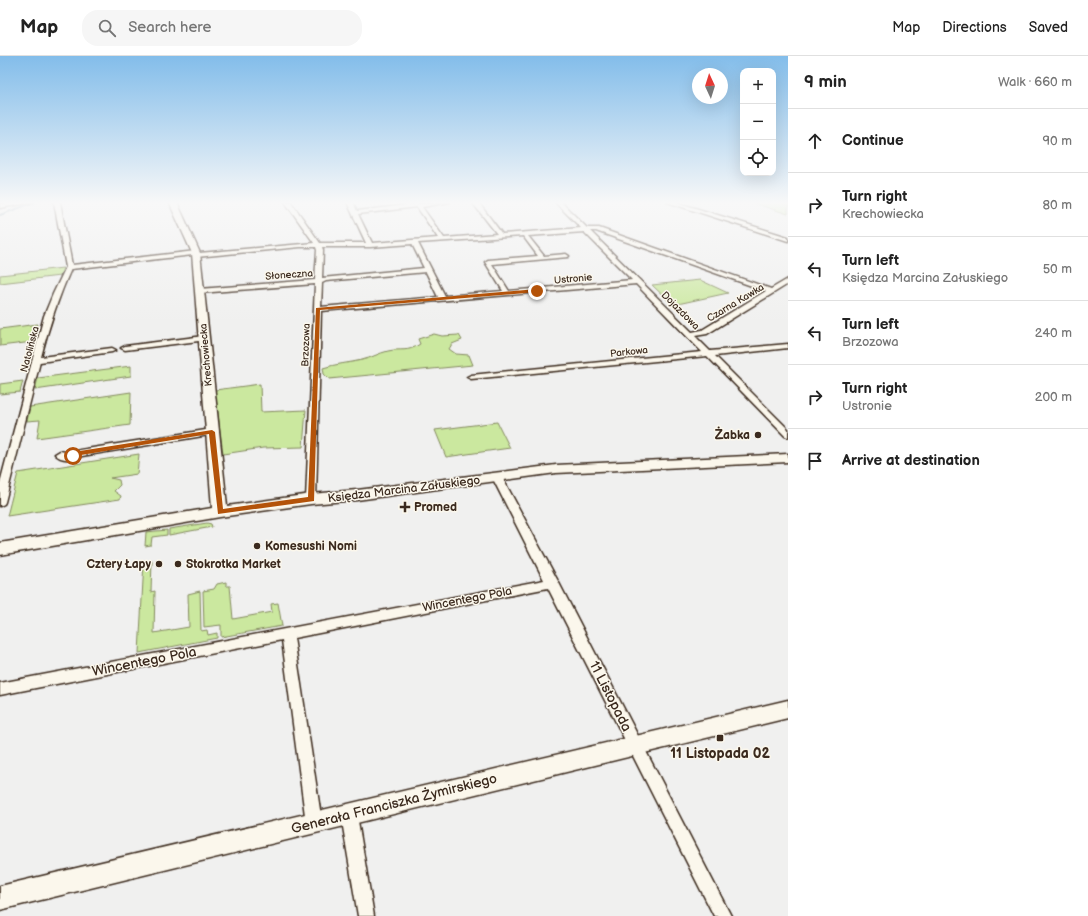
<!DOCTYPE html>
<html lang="en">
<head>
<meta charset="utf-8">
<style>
  body { margin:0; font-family:"Balsamiq Sans",sans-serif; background:#f6f6f6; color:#222 }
  .controls { position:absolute; right:12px; top:12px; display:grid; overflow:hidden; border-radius:8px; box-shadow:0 4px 16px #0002 }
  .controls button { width:36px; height:36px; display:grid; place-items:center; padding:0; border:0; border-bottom:1px solid #e0e0e0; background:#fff; color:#222; font:20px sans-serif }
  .compass { position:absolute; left:692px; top:12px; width:36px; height:36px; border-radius:50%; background:#fff; box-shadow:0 4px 16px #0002; rotate:356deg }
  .stop { position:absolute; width:12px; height:12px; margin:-9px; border:3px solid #b45309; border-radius:50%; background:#fff }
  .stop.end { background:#b45309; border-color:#fff; box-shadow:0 1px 4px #0008 }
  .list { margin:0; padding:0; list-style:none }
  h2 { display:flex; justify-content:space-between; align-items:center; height:52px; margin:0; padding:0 16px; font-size:17px }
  h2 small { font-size:13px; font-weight:400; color:#767676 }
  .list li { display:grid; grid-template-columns:26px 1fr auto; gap:12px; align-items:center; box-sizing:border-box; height:64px; padding:0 16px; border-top:1px solid #e0e0e0 }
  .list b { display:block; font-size:15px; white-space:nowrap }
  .list p { margin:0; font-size:13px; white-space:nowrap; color:#767676 }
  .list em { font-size:13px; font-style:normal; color:#767676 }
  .icon { flex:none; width:22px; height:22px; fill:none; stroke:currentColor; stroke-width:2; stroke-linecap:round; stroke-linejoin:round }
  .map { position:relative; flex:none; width:788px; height:860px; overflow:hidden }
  header { display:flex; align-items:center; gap:24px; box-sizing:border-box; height:56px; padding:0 20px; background:#fff; border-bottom:1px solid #e0e0e0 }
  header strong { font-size:19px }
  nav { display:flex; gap:22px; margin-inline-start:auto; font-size:14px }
  .search { width:280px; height:36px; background:#f6f6f6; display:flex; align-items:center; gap:10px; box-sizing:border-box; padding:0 14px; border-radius:16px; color:#767676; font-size:15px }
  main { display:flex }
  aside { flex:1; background:#fff }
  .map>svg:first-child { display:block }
  .green { fill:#cbe89f; stroke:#83895e }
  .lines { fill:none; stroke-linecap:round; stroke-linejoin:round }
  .stream { stroke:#6c8a9a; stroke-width:2 }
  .street-casing { stroke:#3b2a1e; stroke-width:3 }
  .secondary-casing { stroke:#3b2a1e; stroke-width:3 }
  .street { fill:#fbf7ec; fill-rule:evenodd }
  .secondary { fill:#fbf7ec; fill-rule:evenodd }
  .route { fill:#b45309 }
  .poi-dot { fill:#3b2a1e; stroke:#fbf7ec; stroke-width:1.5 }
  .labels { text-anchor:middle; stroke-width:3; stroke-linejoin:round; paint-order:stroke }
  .far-street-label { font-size:10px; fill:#3b2a1e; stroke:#fbf7ec }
  .poi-label { font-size:12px; font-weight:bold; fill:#3b2a1e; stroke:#fbf7ec; text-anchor:start }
  .street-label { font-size:12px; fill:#3b2a1e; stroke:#fbf7ec }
  .near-street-label { font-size:14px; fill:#3b2a1e; stroke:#fbf7ec }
  .near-poi-label { font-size:14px; font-weight:bold; fill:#3b2a1e; stroke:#fbf7ec }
</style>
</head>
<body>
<header>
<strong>Map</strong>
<div class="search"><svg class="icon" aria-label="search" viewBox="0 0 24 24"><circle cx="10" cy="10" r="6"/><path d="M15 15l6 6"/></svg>Search here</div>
<nav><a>Map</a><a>Directions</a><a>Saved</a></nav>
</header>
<main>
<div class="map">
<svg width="788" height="860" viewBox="0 0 788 860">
  <rect width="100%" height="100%" fill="#f0f0ef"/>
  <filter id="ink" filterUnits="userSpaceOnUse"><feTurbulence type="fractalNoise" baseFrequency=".025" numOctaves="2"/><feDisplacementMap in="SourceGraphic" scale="8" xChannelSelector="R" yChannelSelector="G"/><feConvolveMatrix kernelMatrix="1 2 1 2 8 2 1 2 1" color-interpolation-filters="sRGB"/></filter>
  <g filter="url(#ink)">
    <path class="green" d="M 750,146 L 788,146 L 788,158 Z
      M 63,212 L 60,220 L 0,227 L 0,219 Z
      M 700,224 L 728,237 L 673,249 L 652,229 Z
      M 38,268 L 33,286 L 0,290 L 0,273 Z
      M 434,278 L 442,280 L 459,279 L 462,284 L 452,288 L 449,293 L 456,298 L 469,299 L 473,309 L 329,323 L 324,318 L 323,312 C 335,308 349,307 362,304 C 371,302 379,297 388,295 C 401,292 407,297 420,288 L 418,283 Z
      M 131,310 L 131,320 L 35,334 L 38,322 Z
      M 23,325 L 20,336 L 0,338 L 0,328 Z
      M 260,328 L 261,356 L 306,354 L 303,391 L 263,392 L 223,398 L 215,334 Z
      M 131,336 L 130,369 L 37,382 L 40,364 L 27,365 L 30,351 Z
      M 497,366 L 510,392 L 446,401 L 435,374 Z
      M 139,398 L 137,418 L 110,422 L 119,424 L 120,429 L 114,435 L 121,440 L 120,443 L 7,460 L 18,417 Z
      M 207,467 L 211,468 L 212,471 L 169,479 L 169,473 Z
      M 167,474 L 167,479 L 152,481 L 151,489 L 145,490 L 146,476 Z
      M 152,505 L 151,536 L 155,535 L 154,577 L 189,571 L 188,538 L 200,535 L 201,575 L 207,574 L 208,579 L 217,577 L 217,582 L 139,597 L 144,506 Z
      M 226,526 L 226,530 L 230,530 L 233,563 L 272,556 L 271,548 L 278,547 L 282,570 L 221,581 L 221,569 L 204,571 L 203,535 L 214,533 L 217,528 Z"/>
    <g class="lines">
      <path class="stream" d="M 0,159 L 35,146"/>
      <defs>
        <path id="street" d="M 16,146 L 32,146 L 0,152 L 0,148 Z
          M 54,146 L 60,146 L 72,209 L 196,195 L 199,197 L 314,187 L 285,146 L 291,146 L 320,187 L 366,187 L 347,146 L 353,146 L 357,155 L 415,148 L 413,146 L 420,148 L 450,146 L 422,151 L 444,182 L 497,178 L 472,146 L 478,146 L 502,178 L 581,172 L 555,146 L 561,146 L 587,172 L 599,172 L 771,233 L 788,223 L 788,228 L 707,278 L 695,280 L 710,295 L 788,288 L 788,292 L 715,300 L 788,373 L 788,381 L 785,380 L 707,300 L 471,323 L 467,321 L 471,319 L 702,296 L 636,228 L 321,255 L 316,443 L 311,446 L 307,445 L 306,443 L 315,228 L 199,237 L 196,235 L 199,233 L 315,224 L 317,194 L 316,191 L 300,191 L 196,201 L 193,199 L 71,213 C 58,242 49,270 41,301 L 112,292 L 116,294 L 112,296 L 40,306 L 5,446 L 4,448 L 0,450 L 0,427 L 44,260 L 53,238 L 66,211 ZM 417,151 L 438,182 L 372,187 L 358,158 ZM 590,175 L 596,175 L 766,235 L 702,274 L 692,276 ZM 584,176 L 632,224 L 509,235 L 492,208 L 568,201 L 569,200 L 566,198 L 544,200 L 528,180 ZM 523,180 L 538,200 L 488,204 L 485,206 L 503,235 L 445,240 L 418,187 ZM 412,188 L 424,212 L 322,222 L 323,194 L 322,191 L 370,191 ZM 426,216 L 438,241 L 321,251 L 322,227 L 326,225 Z
          M 667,146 L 676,146 L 788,181 L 788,185 Z
          M 204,280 L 208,282 L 207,284 L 125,294 L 121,292 L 125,290 Z
          M 212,373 L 217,376 L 215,378 L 82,400 C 73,403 62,406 55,398 L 60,395 L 70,397 L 80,394 Z
          M 497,418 L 502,421 L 559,527 L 731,860 L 714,860 L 548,532 L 294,582 L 322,767 L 319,772 L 314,775 L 309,772 L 306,767 L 282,584 L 0,639 L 0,627 L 544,524 L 492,421 Z
          M 349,751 L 354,754 L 357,759 L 374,860 L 358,860 L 341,759 L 344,754 Z"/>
        <path id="secondary" d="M 169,146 L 177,146 L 200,197 L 227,450 L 311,438 L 357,434 L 556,409 L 788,398 L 788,406 L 556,417 L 357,444 L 311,448 L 220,461 L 0,499 L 0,487 L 212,452 L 192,197 Z
          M 788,644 L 788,662 L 0,854 L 0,830 Z"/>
      </defs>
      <use href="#street" class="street-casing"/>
      <use href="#secondary" class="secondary-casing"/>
      <use href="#street" class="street"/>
      <use href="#secondary" class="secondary"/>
    </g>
  </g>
  <linearGradient id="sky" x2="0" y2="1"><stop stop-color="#83bdea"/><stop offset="0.55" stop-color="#f8f8f8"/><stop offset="1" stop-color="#f8f8f8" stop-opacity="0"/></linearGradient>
  <rect width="788" height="267" fill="url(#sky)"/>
  <path class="route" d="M 537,233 L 538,236 L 320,254 L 314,445 L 218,458 L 209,378 L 81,399 L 73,402 L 70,400 L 80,395 L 212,374 L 215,376 L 223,453 L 308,441 L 316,252 Z"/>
  <g class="poi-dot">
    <circle cx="758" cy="379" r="4"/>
    <path d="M403 445h4v4h4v4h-4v4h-4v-4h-4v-4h4z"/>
    <circle cx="257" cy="490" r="4"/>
    <circle cx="159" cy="508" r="4"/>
    <circle cx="178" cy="508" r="4"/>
    <rect x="716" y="678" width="8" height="8" rx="2"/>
  </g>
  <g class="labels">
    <g class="far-street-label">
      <text transform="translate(289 218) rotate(-4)" y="4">Słoneczna</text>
      <text transform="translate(573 222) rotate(-5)" y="4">Ustronie</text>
      <text transform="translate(735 246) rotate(-31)" y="4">Czarna Kawka</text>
      <text transform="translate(681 254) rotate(45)" y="4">Dojazdowa</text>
      <text transform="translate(305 289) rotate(-88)" y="4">Brzozowa</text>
      <text transform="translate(29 293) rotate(-75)" y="4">Natolińska</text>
      <text transform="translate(629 295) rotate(-6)" y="4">Parkowa</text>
      <text transform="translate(205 299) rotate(-95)" y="4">Krechowiecka</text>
    </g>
    <g class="poi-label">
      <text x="750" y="383" text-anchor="end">Żabka</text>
      <text x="414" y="455">Promed</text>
      <text x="265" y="494">Komesushi Nomi</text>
      <text x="151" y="512" text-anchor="end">Cztery Łapy</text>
      <text x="186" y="512">Stokrotka Market</text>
    </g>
    <g class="street-label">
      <text transform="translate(404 433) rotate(-7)" y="4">Księdza Marcina Załuskiego</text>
      <text transform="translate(467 543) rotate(-11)" y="4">Wincentego Pola</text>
    </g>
    <g class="near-street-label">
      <text transform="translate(144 605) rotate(-11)" y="5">Wincentego Pola</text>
      <text transform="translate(611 640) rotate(63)" y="5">11 Listopada</text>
      <text transform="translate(394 747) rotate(-14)" y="5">Generała Franciszka Żymirskiego</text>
    </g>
    <g class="near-poi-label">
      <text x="720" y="702">11 Listopada 02</text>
    </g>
  </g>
</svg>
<div class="controls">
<button>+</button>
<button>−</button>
<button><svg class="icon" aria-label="locate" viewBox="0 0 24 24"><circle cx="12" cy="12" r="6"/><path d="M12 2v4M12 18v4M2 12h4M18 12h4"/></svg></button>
</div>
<svg class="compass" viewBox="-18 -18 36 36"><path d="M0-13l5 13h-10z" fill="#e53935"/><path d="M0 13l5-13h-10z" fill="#767676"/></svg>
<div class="stop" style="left:73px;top:400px"></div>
<div class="stop end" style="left:537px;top:235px"></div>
</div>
<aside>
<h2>9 min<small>Walk · 660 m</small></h2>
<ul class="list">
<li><svg class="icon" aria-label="ahead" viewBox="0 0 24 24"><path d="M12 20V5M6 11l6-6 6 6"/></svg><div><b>Continue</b></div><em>90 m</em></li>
<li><svg class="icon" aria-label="right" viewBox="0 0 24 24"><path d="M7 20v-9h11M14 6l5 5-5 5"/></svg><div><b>Turn right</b><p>Krechowiecka</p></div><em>80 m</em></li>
<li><svg class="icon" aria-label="left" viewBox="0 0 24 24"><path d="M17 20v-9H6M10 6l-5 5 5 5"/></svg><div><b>Turn left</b><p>Księdza Marcina Załuskiego</p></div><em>50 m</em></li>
<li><svg class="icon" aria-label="left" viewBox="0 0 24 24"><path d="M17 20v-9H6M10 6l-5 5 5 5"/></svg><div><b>Turn left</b><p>Brzozowa</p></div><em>240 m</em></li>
<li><svg class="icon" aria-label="right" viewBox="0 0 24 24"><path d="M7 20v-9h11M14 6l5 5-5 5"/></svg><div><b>Turn right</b><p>Ustronie</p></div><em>200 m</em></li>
<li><svg class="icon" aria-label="arrive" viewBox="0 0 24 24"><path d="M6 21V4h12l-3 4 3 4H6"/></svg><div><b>Arrive at destination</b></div></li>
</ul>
</aside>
</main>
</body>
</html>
